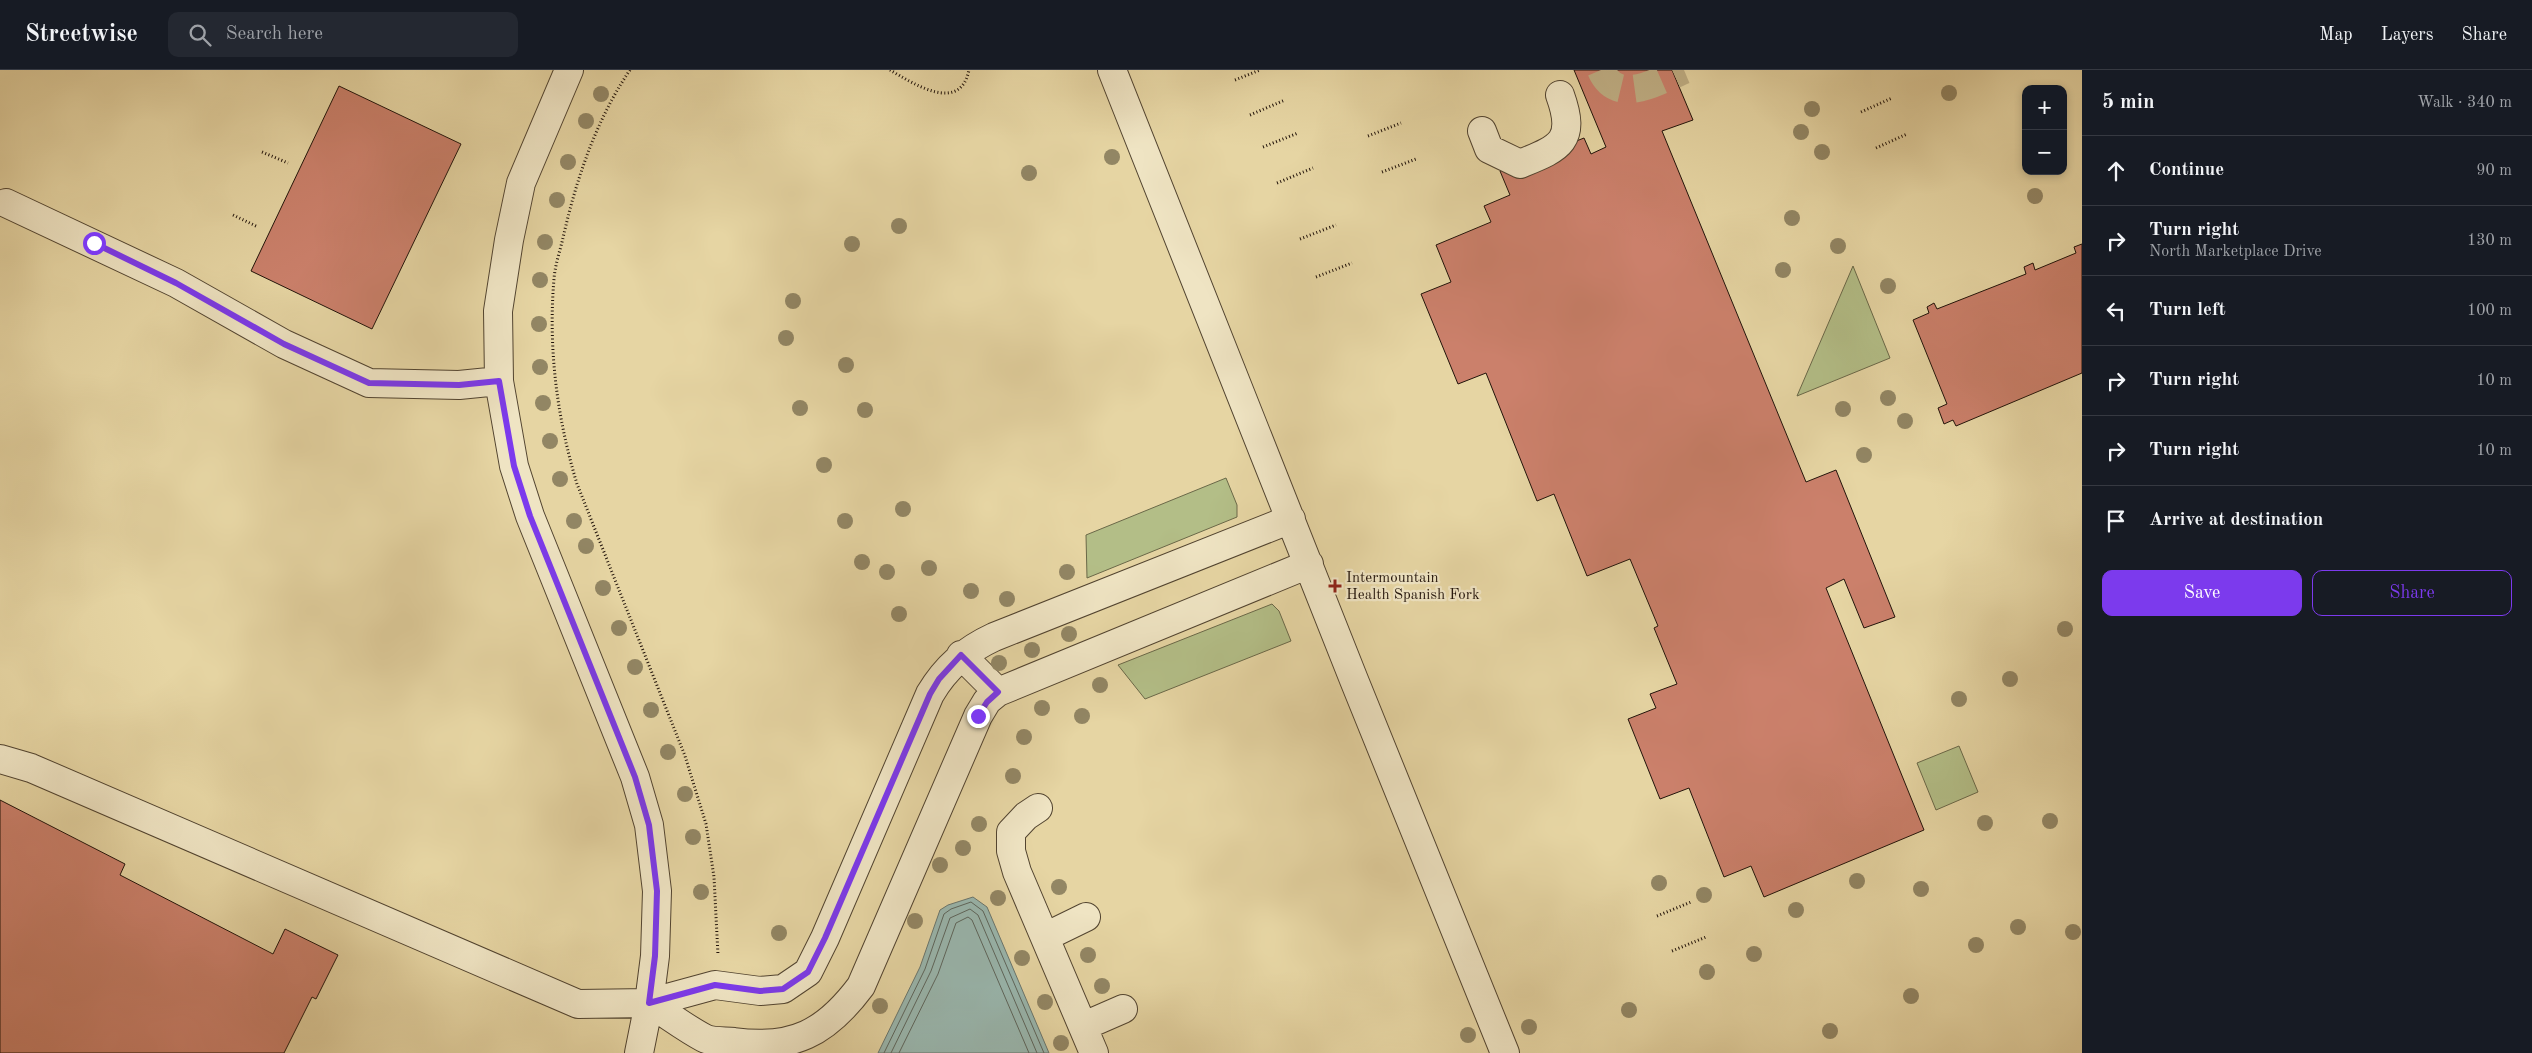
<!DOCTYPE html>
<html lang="en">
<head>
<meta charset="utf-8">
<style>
  body { margin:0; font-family:"Old Standard TT",serif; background:#242831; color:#f1f3f6 }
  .controls { position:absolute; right:15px; top:15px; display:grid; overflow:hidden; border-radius:10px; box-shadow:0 2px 8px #0003 }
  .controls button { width:45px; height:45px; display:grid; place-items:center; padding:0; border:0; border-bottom:1px solid #363941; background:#171b24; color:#f1f3f6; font:25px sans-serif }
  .stop { position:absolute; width:15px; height:15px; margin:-11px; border:4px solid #7c3aed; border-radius:50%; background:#fff }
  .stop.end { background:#7c3aed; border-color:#fff; box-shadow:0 1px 5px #0008 }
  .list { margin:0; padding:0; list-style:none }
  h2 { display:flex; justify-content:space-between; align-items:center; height:65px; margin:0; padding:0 20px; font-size:21px }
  h2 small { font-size:16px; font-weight:400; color:#9ea1a6 }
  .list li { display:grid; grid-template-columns:32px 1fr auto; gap:15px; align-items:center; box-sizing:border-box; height:70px; padding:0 20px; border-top:1px solid #363941 }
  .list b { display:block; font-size:19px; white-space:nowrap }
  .list p { margin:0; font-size:16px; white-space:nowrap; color:#9ea1a6 }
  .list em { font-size:16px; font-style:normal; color:#9ea1a6 }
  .actions { display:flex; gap:10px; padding:15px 20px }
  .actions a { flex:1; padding:11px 0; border:1px solid #7c3aed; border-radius:10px; text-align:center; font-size:18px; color:#7c3aed }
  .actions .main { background:#7c3aed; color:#fff }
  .icon { flex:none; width:28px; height:28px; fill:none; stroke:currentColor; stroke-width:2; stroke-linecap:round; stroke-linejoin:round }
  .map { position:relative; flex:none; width:2082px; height:983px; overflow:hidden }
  header { display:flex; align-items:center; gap:30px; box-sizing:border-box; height:70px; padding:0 25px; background:#171b24; border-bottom:1px solid #363941 }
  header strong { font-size:24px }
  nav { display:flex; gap:28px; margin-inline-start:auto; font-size:18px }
  .search { width:350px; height:45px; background:#242831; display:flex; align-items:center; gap:12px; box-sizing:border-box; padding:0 18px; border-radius:10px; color:#9ea1a6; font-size:19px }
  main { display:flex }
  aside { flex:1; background:#171b24 }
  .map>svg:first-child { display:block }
  .green { fill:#b3be87; stroke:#6a6848 }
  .water { fill:#99b7af; stroke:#69756d }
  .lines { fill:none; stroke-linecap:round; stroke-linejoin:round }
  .shore { stroke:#5d655c; stroke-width:1 }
  .building { fill:#cb806b; stroke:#21130a }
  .minor-tunnel { stroke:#bfae84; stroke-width:28; stroke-dasharray:28 14; stroke-linecap:butt }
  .minor-casing { stroke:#524430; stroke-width:30 }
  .path { stroke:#21130a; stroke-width:3; stroke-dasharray:1 2.5; stroke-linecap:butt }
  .minor { stroke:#efe4c3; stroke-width:28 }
  .tree { fill:#928664 }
  .route { stroke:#7c3aed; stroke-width:6 }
  .poi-dot { fill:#8f2418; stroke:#efe4c3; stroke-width:2 }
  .labels { text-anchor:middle; stroke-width:4.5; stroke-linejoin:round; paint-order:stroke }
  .poi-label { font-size:15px; fill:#21130a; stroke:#efe4c3; text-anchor:start }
</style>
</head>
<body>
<header>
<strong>Streetwise</strong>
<div class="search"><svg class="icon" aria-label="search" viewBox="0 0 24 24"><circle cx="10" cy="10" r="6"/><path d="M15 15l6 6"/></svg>Search here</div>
<nav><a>Map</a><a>Layers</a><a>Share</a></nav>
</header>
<main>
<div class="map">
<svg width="2082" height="983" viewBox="0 0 2082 983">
  <rect width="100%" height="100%" fill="#e6d5a3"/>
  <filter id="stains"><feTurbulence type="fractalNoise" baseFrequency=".004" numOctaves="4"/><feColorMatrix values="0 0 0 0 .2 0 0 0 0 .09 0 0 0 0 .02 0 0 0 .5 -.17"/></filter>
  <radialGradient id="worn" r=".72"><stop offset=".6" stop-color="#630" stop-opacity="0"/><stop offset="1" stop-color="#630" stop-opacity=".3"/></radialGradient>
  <path class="green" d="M 1853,196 L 1890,288 L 1797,326 Z
    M 1226,408 L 1237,435 L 1237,447 L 1087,508 L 1086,465 Z
    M 1272,534 L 1279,541 L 1291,571 L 1145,629 L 1118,595 Z
    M 1959,676 L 1978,722 L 1936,740 L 1917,693 Z"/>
  <path class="water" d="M 973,827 L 987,837 L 1049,983 L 878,983 L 920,897 L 940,840 L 948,835 Z"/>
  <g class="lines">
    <path class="shore" d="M 884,983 L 925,899 L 944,844 L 951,839 L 971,832 L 983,841 L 1044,983
      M 891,983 L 931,901 L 950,848 L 970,839 L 978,845 L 1037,983
      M 899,983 L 938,904 L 956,853 L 968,847 L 972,850 L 1029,983"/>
  </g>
  <path class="building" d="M 1574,0 L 1672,0 L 1693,50 L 1662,61 L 1806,412 L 1836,400 L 1895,547 L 1864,558 L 1844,509 L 1826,518 L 1924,760 L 1764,827 L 1751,796 L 1724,807 L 1689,718 L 1660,729 L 1628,649 L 1656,638 L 1650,624 L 1677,614 L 1654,558 L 1658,556 L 1630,489 L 1587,506 L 1554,424 L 1537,431 L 1486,303 L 1458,314 L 1421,224 L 1451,212 L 1436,175 L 1491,152 L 1484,136 L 1510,125 L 1500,101 L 1584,68 L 1591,84 L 1606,77 Z
    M 339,16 L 461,74 L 372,259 L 251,201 Z
    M 2082,174 L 2082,303 L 1956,356 L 1953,350 L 1944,354 L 1938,338 L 1947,334 L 1913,250 L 1929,243 L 1927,237 L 1934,233 L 1937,239 L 2026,204 L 2024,197 L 2033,193 L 2035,200 L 2076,183 L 2074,177 Z
    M 0,730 L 125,794 L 120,805 L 273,884 L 285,859 L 338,885 L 316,929 L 312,927 L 284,983 L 0,983 Z"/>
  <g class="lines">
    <path class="minor-tunnel" d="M 1601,0 C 1617,37 1658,11 1684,0"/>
    <defs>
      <path id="minor" d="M 569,0 L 521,113 L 509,170 L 498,241 L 499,311 L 514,396 L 530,446 L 635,707 L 649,755 L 657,821 L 655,886 L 649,933 L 639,983
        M 1112,0 L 1354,610 L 1505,983
        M 1482,61 L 1489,79 L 1520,94 C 1559,78 1577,72 1560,25
        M 6,133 L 176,213 L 284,274 L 369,313 L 459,315 L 499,311
        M 961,585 L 998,622
        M 0,689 L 31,698 L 578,934 L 649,933 L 715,915 L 760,921 L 783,919 L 808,902 L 825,868 L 930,624 C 946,597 966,580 994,567 L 1291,449
        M 1038,738 L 1026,746 L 1011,762 L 1011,781 L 1017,802 L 1094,983
        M 1045,867 L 1086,847
        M 649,933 C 667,944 685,958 704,968 C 711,972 725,971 734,972 C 793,980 826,963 861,916 L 978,646 L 987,631 L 998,622 L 1309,494
        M 1084,956 L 1123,939"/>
    </defs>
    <use href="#minor" class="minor-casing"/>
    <path class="path" d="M 630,0 C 596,50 576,110 563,168 C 560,181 555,195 554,209 C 548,278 557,348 577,414 L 685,686 L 706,754 L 714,807 L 718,885
      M 890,0 C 914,14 960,44 969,0
      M 1235,10 L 1260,0
      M 1861,42 L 1892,28
      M 1250,45 L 1285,30
      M 1368,66 L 1401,53
      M 1263,77 L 1298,63
      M 1876,78 L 1907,64
      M 262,82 L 288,93
      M 1382,102 L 1416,89
      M 1277,113 L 1313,98
      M 233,145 L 258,157
      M 1300,169 L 1336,155
      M 1316,207 L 1352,193
      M 1657,846 L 1691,832
      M 1672,881 L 1706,867"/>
    <use href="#minor" class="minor"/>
  </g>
  <g class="tree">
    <circle cx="1949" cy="23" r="8"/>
    <circle cx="601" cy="24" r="8"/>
    <circle cx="1812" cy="39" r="8"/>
    <circle cx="586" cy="51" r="8"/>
    <circle cx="1801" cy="62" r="8"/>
    <circle cx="1822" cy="82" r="8"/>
    <circle cx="1112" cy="87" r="8"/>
    <circle cx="568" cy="92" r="8"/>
    <circle cx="1029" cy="103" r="8"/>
    <circle cx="2035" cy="126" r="8"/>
    <circle cx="557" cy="130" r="8"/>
    <circle cx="1792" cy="148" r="8"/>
    <circle cx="899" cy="156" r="8"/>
    <circle cx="545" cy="172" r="8"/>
    <circle cx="852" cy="174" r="8"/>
    <circle cx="1838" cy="176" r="8"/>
    <circle cx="1783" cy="200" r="8"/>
    <circle cx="540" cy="210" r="8"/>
    <circle cx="1888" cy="216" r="8"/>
    <circle cx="793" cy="231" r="8"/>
    <circle cx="539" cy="254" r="8"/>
    <circle cx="786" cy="268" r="8"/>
    <circle cx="846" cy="295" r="8"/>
    <circle cx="540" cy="297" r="8"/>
    <circle cx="1888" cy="328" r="8"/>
    <circle cx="543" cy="333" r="8"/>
    <circle cx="800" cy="338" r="8"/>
    <circle cx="1843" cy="339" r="8"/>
    <circle cx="865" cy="340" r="8"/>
    <circle cx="1905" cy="351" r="8"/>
    <circle cx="550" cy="371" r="8"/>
    <circle cx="1864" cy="385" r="8"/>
    <circle cx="824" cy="395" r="8"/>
    <circle cx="560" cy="409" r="8"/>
    <circle cx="903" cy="439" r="8"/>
    <circle cx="574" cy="451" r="8"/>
    <circle cx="845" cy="451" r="8"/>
    <circle cx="586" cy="476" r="8"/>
    <circle cx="862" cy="492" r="8"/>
    <circle cx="929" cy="498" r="8"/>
    <circle cx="887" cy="502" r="8"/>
    <circle cx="1067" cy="502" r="8"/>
    <circle cx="603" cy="518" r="8"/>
    <circle cx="971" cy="521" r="8"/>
    <circle cx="1007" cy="529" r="8"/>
    <circle cx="899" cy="544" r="8"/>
    <circle cx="619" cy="558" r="8"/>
    <circle cx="2065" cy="559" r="8"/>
    <circle cx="1069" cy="564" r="8"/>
    <circle cx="1032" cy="580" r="8"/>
    <circle cx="999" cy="593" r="8"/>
    <circle cx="635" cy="597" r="8"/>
    <circle cx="2010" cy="609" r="8"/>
    <circle cx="1100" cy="615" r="8"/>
    <circle cx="1959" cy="629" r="8"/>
    <circle cx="1042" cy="638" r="8"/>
    <circle cx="651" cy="640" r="8"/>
    <circle cx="1082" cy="646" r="8"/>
    <circle cx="1024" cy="667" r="8"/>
    <circle cx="668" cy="682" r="8"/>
    <circle cx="1013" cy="706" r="8"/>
    <circle cx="685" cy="724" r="8"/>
    <circle cx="2050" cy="751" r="8"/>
    <circle cx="1985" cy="753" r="8"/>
    <circle cx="979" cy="754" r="8"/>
    <circle cx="693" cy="767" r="8"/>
    <circle cx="963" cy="778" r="8"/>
    <circle cx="940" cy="795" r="8"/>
    <circle cx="1857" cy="811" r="8"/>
    <circle cx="1659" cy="813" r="8"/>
    <circle cx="1059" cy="817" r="8"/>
    <circle cx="1921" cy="819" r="8"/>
    <circle cx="701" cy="822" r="8"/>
    <circle cx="1704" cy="825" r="8"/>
    <circle cx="998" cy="828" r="8"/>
    <circle cx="1796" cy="840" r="8"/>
    <circle cx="915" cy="851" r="8"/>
    <circle cx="2018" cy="857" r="8"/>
    <circle cx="2073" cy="862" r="8"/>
    <circle cx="779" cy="863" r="8"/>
    <circle cx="1976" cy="875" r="8"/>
    <circle cx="1754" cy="884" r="8"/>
    <circle cx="1088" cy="885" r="8"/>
    <circle cx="1022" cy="888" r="8"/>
    <circle cx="1707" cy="902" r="8"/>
    <circle cx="1102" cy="916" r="8"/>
    <circle cx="1911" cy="926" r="8"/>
    <circle cx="1045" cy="932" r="8"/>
    <circle cx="880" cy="936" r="8"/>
    <circle cx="1629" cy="940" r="8"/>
    <circle cx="1529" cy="957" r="8"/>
    <circle cx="1830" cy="961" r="8"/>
    <circle cx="1468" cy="965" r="8"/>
    <circle cx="1061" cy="973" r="8"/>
  </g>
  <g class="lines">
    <path class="route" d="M 94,173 L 176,213 L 284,274 L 369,313 L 459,315 L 499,311 L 514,396 L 530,446 L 635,707 L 649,755 L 657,821 L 655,886 L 649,933 L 715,915 L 760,921 L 783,919 L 808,902 L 825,868 L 930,624 L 939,609 L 961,585 L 998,622 L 987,632 L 978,646"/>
  </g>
  <path class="poi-dot" d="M1332.5 508.5h5v5h5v5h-5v5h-5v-5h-5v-5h5z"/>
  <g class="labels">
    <g class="poi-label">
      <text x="1346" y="512">Intermountain<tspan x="1346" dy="17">Health Spanish Fork</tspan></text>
    </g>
  </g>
  <rect width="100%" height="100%" filter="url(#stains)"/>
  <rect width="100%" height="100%" fill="url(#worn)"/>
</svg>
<div class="controls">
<button>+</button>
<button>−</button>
</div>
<div class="stop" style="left:94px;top:173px"></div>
<div class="stop end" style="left:978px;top:646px"></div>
</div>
<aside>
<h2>5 min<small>Walk · 340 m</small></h2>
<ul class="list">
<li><svg class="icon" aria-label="ahead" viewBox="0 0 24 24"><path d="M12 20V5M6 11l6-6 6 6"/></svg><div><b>Continue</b></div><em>90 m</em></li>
<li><svg class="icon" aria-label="right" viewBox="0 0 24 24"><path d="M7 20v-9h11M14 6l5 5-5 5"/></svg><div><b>Turn right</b><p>North Marketplace Drive</p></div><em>130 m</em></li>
<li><svg class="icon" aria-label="left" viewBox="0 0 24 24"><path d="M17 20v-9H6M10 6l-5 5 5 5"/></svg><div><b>Turn left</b></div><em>100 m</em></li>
<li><svg class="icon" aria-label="right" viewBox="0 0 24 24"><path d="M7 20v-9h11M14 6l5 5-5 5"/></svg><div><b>Turn right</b></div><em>10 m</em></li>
<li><svg class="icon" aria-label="right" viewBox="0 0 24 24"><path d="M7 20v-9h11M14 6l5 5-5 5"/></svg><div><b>Turn right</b></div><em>10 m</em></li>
<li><svg class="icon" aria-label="arrive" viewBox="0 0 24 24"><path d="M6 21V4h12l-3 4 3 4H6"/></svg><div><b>Arrive at destination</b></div></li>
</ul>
<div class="actions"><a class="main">Save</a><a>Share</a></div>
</aside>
</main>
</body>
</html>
